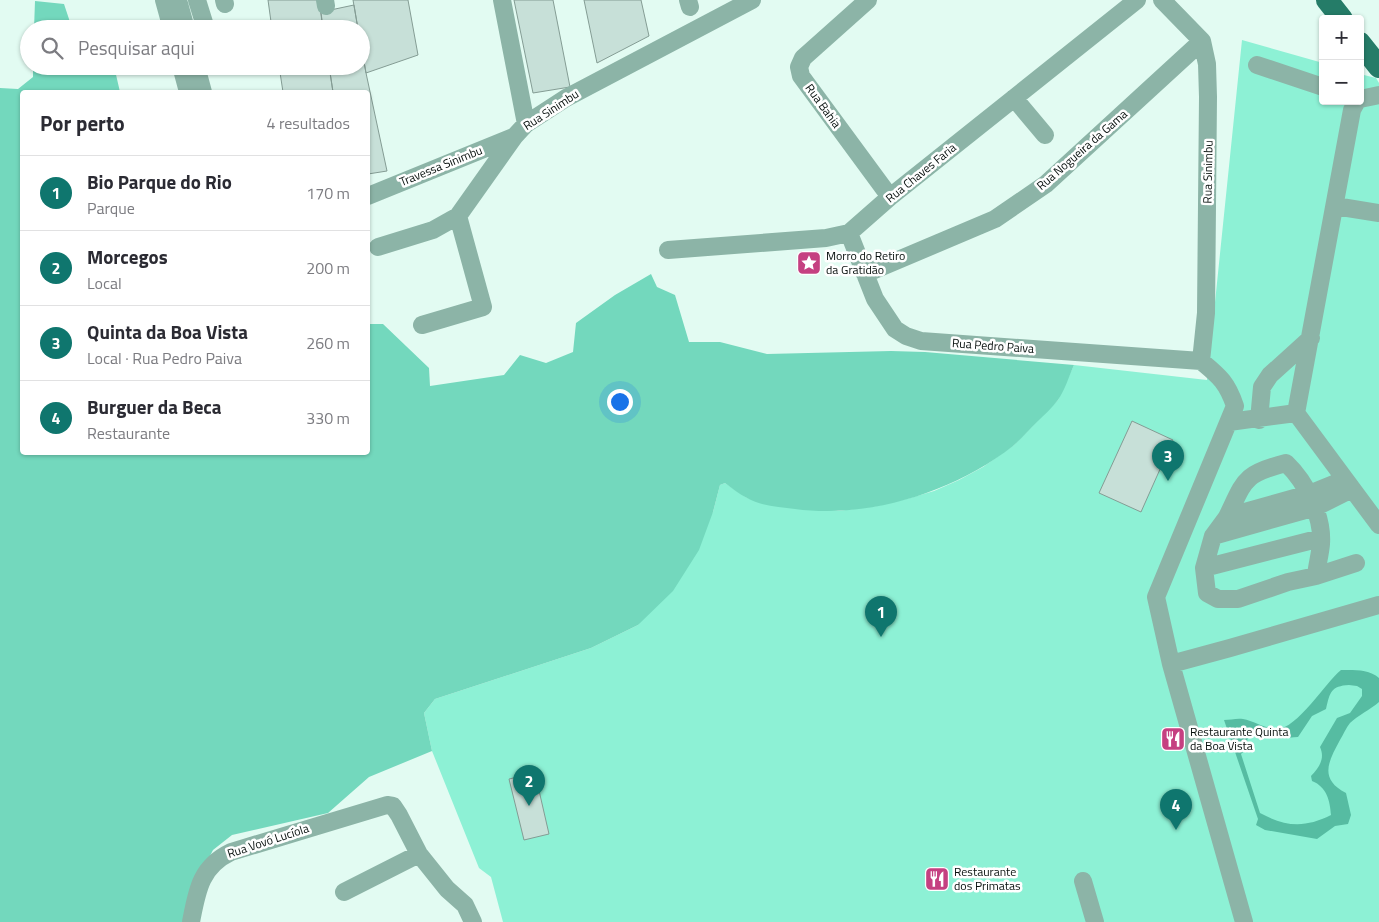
<!DOCTYPE html>
<html lang="pt">
<head>
<meta charset="utf-8">
<style>
  body { margin:0; font-family:"Titillium Web",sans-serif; background:#f2f2f3; color:#2b2b33 }
  .controls { position:absolute; right:15px; top:15px; display:grid; overflow:hidden; border-radius:5px; box-shadow:0 1px 4px #0004 }
  .controls button { width:45px; height:45px; display:grid; place-items:center; padding:0; border:0; border-bottom:1px solid #e1e1e2; background:#fff; color:#2b2b33; font:25px sans-serif }
  .you { position:absolute; left:619px; top:401px; width:18px; height:18px; margin:-12px; border:4px solid #fff; border-radius:50%; background:#1a73e8; box-shadow:0 0 0 8px #1a73e833 }
  .badge { display:grid; place-items:center; width:32px; height:32px; border-radius:50%; background:#0f766e; color:#fff; font-size:16px; font-weight:700 }
  .pin { position:absolute; translate:-50% -41px; filter:drop-shadow(0 1px 2px #0008) }
  .pin::after { content:''; position:absolute; top:26px; width:18px; height:15px; background:inherit; clip-path:polygon(0 0,100% 0,50% 100%) }
  .list { margin:0; padding:0; list-style:none }
  h2 { display:flex; justify-content:space-between; align-items:center; height:65px; margin:0; padding:0 20px; font-size:21px }
  h2 small { font-size:16px; font-weight:400; color:#7c7c81 }
  .list li { display:grid; grid-template-columns:32px 1fr auto; gap:15px; align-items:center; box-sizing:border-box; height:75px; padding:0 20px; border-top:1px solid #e1e1e2 }
  .list b { display:block; font-size:19px; white-space:nowrap }
  .list p { margin:0; font-size:16px; white-space:nowrap; color:#7c7c81 }
  .list em { font-size:16px; font-style:normal; color:#7c7c81 }
  .icon { flex:none; width:28px; height:28px; fill:none; stroke:currentColor; stroke-width:2; stroke-linecap:round; stroke-linejoin:round }
  .map { position:relative; flex:none; width:1379px; height:922px; overflow:hidden }
  .search { position:absolute; background:#fff; box-shadow:0 1px 4px #0004; left:20px; top:20px; width:350px; height:55px; display:flex; align-items:center; gap:12px; box-sizing:border-box; padding:0 18px; border-radius:28px; color:#7c7c81; font-size:19px }
  .panel { position:absolute; background:#fff; box-shadow:0 1px 4px #0004; left:20px; top:90px; width:350px; height:365px; border-radius:5px }
  .map>svg:first-child { display:block }
  .green { fill:#8df1d5 }
  .forest { fill:#73d8bd }
  .water { fill:#56bca2; fill-rule:evenodd }
  .building { fill:#c7e0d8; stroke:#849c94 }
  .lines { fill:none; stroke-linecap:round; stroke-linejoin:round }
  .minor { stroke:#8cb4a7; stroke-width:18 }
  .major { stroke:#257c68; stroke-width:22 }
  .labels { text-anchor:middle; stroke-width:5; stroke-linejoin:round; paint-order:stroke }
  .street-label { font-size:12px; fill:#070f0d; stroke:#fff }
  .poi-label { font-size:12px; fill:#070f0d; stroke:#fff; text-anchor:start }
</style>
</head>
<body>
<div class="map">
<svg width="1379" height="922" viewBox="0 0 1379 922">
  <rect width="100%" height="100%" fill="#e2fbf2"/>
  <path class="green" d="M 1242,40 L 1323,63 L 1323,101 L 1360,101 L 1360,74 L 1376,78 L 1379,83 L 1379,922 L 503,922 L 491,877 L 479,868 L 432,751 L 424,713 L 435,699 L 591,648 L 638,625 L 713,512 L 720,485 L 725,483 L 747,498 L 838,511 L 877,506 L 910,498 L 934,491 L 959,480 L 983,467 L 1014,445 L 1058,400 L 1074,365 L 1207,380 Z"/>
  <path class="forest" d="M 35,1 L 64,4 L 70,22 L 82,23 L 83,29 L 34,29 Z
    M 33,66 L 114,66 L 120,92 L 22,92 L 22,452 L 368,452 L 368,324 L 383,324 L 429,368 L 430,386 L 504,375 L 520,355 L 546,363 L 573,352 L 576,323 L 615,295 L 651,274 L 657,287 L 675,295 L 689,342 L 720,342 L 767,354 L 891,351 L 925,352 L 1074,365 C 1069,376 1065,390 1058,400 C 1052,408 1044,415 1037,422 C 1029,430 1021,439 1013,446 C 954,492 869,519 795,509 C 779,507 761,506 747,498 C 739,494 732,488 725,483 L 720,485 L 713,512 L 699,550 L 673,591 L 638,625 L 591,648 L 435,699 L 424,713 L 432,751 L 369,777 L 328,813 L 232,835 L 213,850 L 191,893 L 194,922 L 0,922 L 0,88 L 18,89 L 33,77 Z"/>
  <path class="water" d="M 1341,670 C 1354,670 1369,669 1379,678 L 1379,702 C 1371,709 1357,716 1350,723 C 1346,728 1343,735 1340,740 C 1328,762 1319,779 1346,793 L 1351,815 L 1348,824 L 1335,826 L 1317,839 L 1265,830 L 1256,825 L 1258,819 L 1224,720 C 1230,720 1237,718 1243,719 C 1254,721 1266,729 1277,729 C 1297,729 1325,683 1341,670 ZM 1349,685 L 1357,686 L 1362,689 L 1362,696 L 1350,713 L 1337,718 L 1320,747 C 1325,758 1320,767 1311,776 L 1312,781 C 1327,787 1330,801 1331,815 C 1305,828 1286,827 1260,813 L 1241,754 L 1245,750 L 1248,737 C 1256,731 1267,737 1277,738 C 1284,739 1291,737 1298,737 L 1312,716 L 1326,709 C 1330,692 1331,686 1349,685 Z"/>
  <path class="building" d="M 268,0 L 319,0 L 323,29 L 272,29 Z
    M 353,0 L 408,0 L 418,55 L 366,73 L 361,45 L 361,29 L 358,29 Z
    M 514,0 L 553,0 L 570,87 L 533,93 Z
    M 584,0 L 641,0 L 649,36 L 597,63 Z
    M 354,5 L 358,29 L 323,29 L 321,12 Z
    M 361,45 L 366,73 L 387,171 L 368,174 L 368,92 L 333,92 L 329,66 L 361,66 Z
    M 279,66 L 329,66 L 333,92 L 283,92 Z
    M 1132,421 L 1173,440 L 1141,512 L 1099,493 Z
    M 535,773 L 549,834 L 524,840 L 509,779 Z"/>
  <g class="lines">
    <path class="minor" d="M 164,0 L 172,29
      M 178,0 L 186,29
      M 197,0 L 206,29
      M 224,0 L 225,4
      M 325,0 L 326,6
      M 502,0 L 526,124
      M 688,0 L 690,7
      M 868,0 L 803,58 L 799,67 L 801,76 L 890,197
      M 1162,0 L 1202,41 L 1207,64 L 1208,97 L 1206,313 L 1201,361
      M 1257,65 L 1323,87
      M 181,66 L 188,92
      M 196,66 L 203,92
      M 1014,98 L 1045,135
      M 1360,99 L 1379,95
      M 368,196 L 513,137
      M 1335,206 L 1379,213
      M 849,233 L 875,299 L 895,329 L 906,336 L 921,341 L 1201,361
      M 378,247 L 433,230 L 458,216 L 514,137 L 526,124 L 566,98 L 752,0
      M 668,250 L 826,238 L 849,233 L 890,197 L 1137,0
      M 865,274 L 995,219 L 1046,184 L 1202,41
      M 422,325 L 483,307 L 458,216
      M 1201,361 C 1219,376 1227,382 1235,406 L 1156,597 L 1171,664 L 1244,922
      M 1296,413 L 1352,110 L 1357,101
      M 1259,420 L 1262,387 L 1270,375 L 1311,338
      M 1229,422 L 1296,413 L 1379,525
      M 1344,478 L 1336,483 L 1309,494 L 1227,517 L 1213,536 L 1204,568 L 1207,593 L 1218,599 L 1238,599 L 1288,582 L 1316,576 L 1356,563
      M 1227,517 C 1245,480 1243,474 1286,463 C 1306,482 1323,516 1321,544 C 1320,555 1317,565 1316,576
      M 1213,536 L 1316,507 L 1352,489
      M 1204,568 L 1321,538
      M 1171,664 L 1230,648 L 1379,605
      M 1083,881 L 1095,922
      M 344,892 L 419,854
      M 191,922 C 197,891 200,867 231,852 L 387,805 L 393,806 L 399,815 L 419,854 L 447,889 L 465,905 L 473,922"/>
    <path class="major" d="M 1327,0 L 1342,19
      M 1360,43 L 1379,67"/>
  </g>
  <defs>
    <symbol id="sight-square" viewBox="-11 -11 22 22"><rect x="-9" y="-9" width="18" height="18" rx="4" fill="#c54081" stroke="#fff"/><path d="M0-6L1.8-2.2L6-1.7L2.9 1.2L3.7 5.4L0 3.3L-3.7 5.4L-2.9 1.2L-6-1.7L-1.8-2.2Z" fill="#fff"/></symbol>
    <symbol id="restaurant-square" viewBox="-11 -11 22 22"><rect x="-9" y="-9" width="18" height="18" rx="4" fill="#c54081" stroke="#fff"/><path d="M-5-6h1v4h1v-4h1v4h1v-4h1v5L-1.5 .5V6h-2V.5L-5-1ZM5-6V6H3V1.5H1.5Q1.5-4 5-6Z" fill="#fff"/></symbol>
  </defs>
  <g fill-rule="evenodd">
    <use href="#sight-square" x="795" y="249" width="28" height="28"/>
    <use href="#restaurant-square" x="1159" y="725" width="28" height="28"/>
    <use href="#restaurant-square" x="923" y="865" width="28" height="28"/>
  </g>
  <g class="labels">
    <g class="street-label">
      <text transform="translate(823 106) rotate(54)" y="4">Rua Bahia</text>
      <text transform="translate(551 110) rotate(-33)" y="4">Rua Sinimbu</text>
      <text transform="translate(1082 150) rotate(-41)" y="4">Rua Nogueira da Gama</text>
      <text transform="translate(441 166) rotate(-22)" y="4">Travessa Sinimbu</text>
      <text transform="translate(1208 172) rotate(-89)" y="4">Rua Sinimbu</text>
      <text transform="translate(921 173) rotate(-39)" y="4">Rua Chaves Faria</text>
      <text transform="translate(993 346) rotate(4)" y="4">Rua Pedro Paiva</text>
      <text transform="translate(268 841) rotate(-18)" y="4">Rua Vovó Lucíola</text>
    </g>
    <g class="poi-label">
      <text x="826" y="260">Morro do Retiro<tspan x="826" dy="14">da Gratidão</tspan></text>
      <text x="1190" y="736">Restaurante Quinta<tspan x="1190" dy="14">da Boa Vista</tspan></text>
      <text x="954" y="876">Restaurante<tspan x="954" dy="14">dos Primatas</tspan></text>
    </g>
  </g>
</svg>
<div class="controls">
<button>+</button>
<button>−</button>
</div>
<div class="you"></div>
<div class="pin badge" style="left:881px;top:637px">1</div>
<div class="pin badge" style="left:529px;top:806px">2</div>
<div class="pin badge" style="left:1168px;top:481px">3</div>
<div class="pin badge" style="left:1176px;top:830px">4</div>
<div class="search"><svg class="icon" aria-label="search" viewBox="0 0 24 24"><circle cx="10" cy="10" r="6"/><path d="M15 15l6 6"/></svg>Pesquisar aqui</div>
<section class="panel">
<h2>Por perto<small>4 resultados</small></h2>
<ul class="list">
<li><span class="badge">1</span><div><b>Bio Parque do Rio</b><p>Parque</p></div><em>170 m</em></li>
<li><span class="badge">2</span><div><b>Morcegos</b><p>Local</p></div><em>200 m</em></li>
<li><span class="badge">3</span><div><b>Quinta da Boa Vista</b><p>Local · Rua Pedro Paiva</p></div><em>260 m</em></li>
<li><span class="badge">4</span><div><b>Burguer da Beca</b><p>Restaurante</p></div><em>330 m</em></li>
</ul>
</section>
</div>
</body>
</html>
